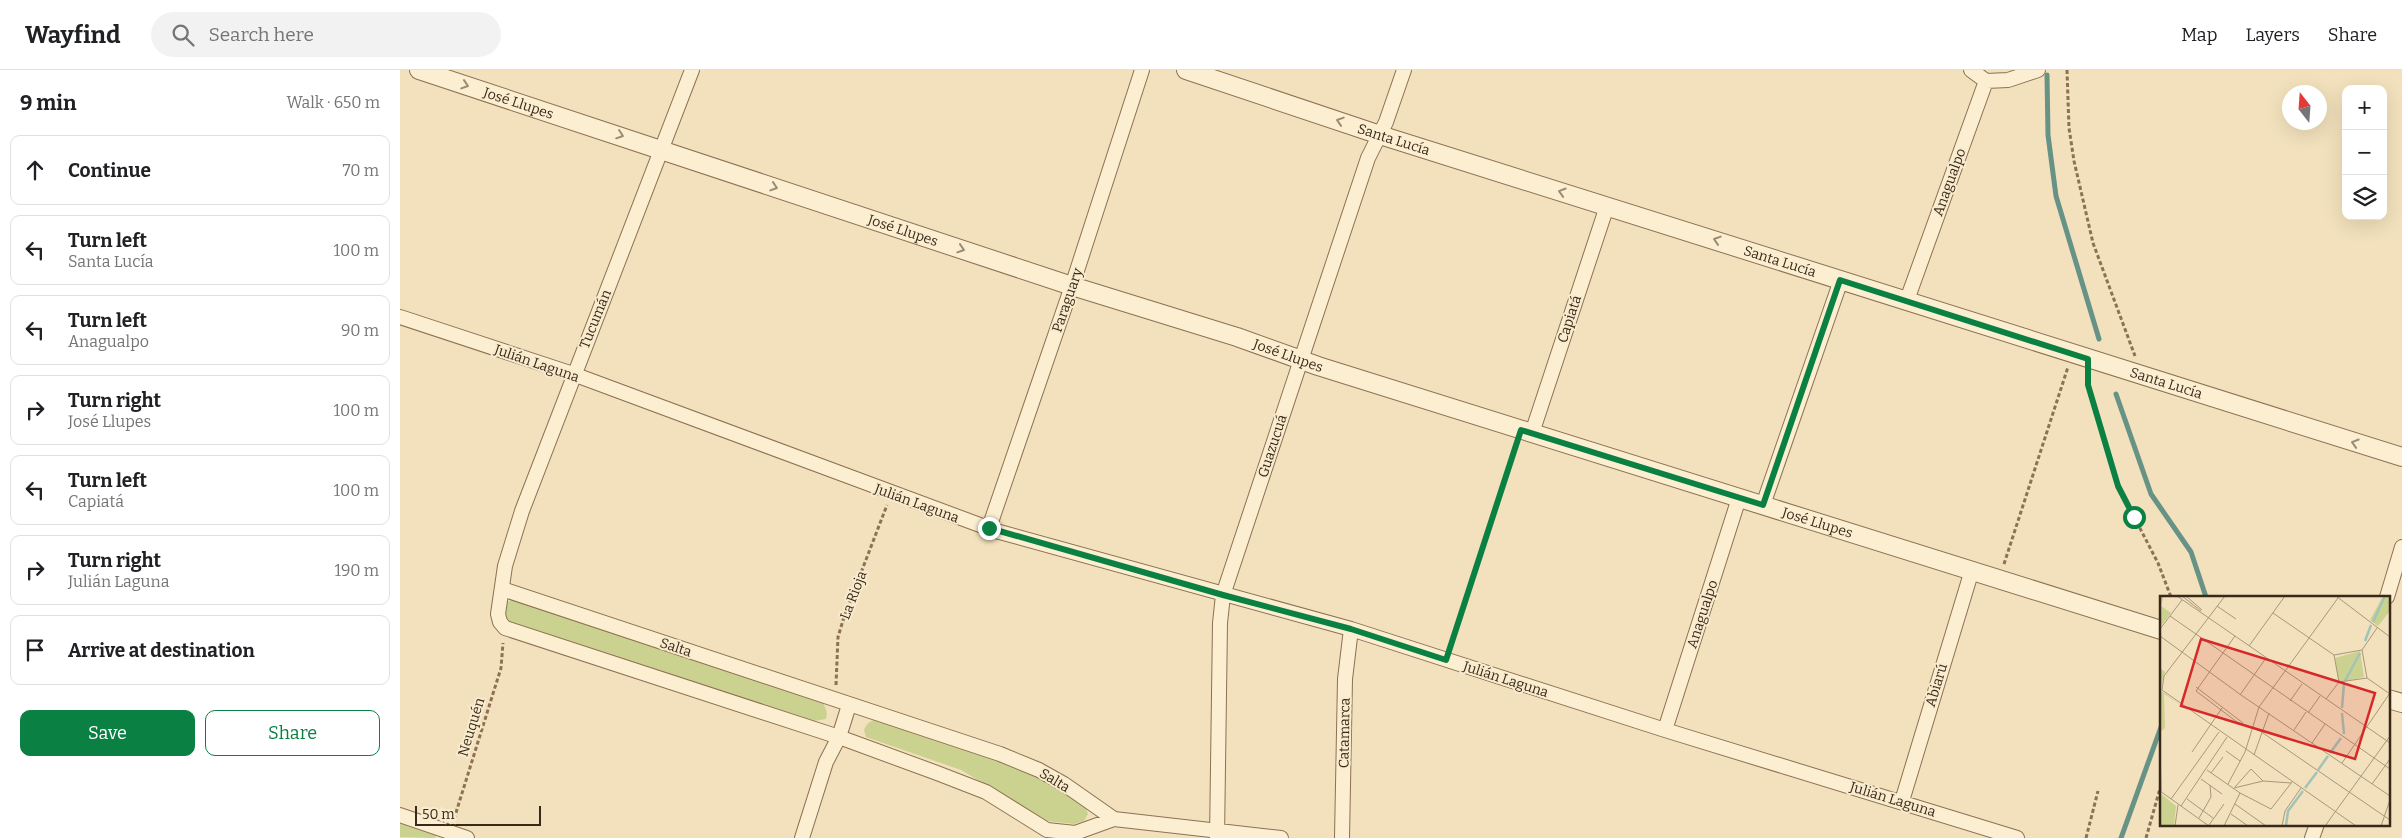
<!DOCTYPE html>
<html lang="en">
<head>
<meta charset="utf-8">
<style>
  body { margin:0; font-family:Bitter,serif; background:#f2f2f2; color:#202124 }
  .controls { position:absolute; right:15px; top:15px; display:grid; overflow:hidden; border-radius:10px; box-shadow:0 5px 20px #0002 }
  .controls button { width:45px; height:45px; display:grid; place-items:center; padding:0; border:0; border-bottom:1px solid #e0e0e0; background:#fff; color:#202124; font:25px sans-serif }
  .compass { position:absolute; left:1882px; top:15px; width:45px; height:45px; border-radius:50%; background:#fff; box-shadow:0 5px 20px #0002; rotate:343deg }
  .scale { position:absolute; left:15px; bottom:12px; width:126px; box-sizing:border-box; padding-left:5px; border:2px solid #39291a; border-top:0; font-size:14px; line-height:18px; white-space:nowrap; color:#39291a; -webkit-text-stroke:4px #f9ebcd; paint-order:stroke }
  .stop { position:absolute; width:15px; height:15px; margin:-11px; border:4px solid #0b8043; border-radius:50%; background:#fff }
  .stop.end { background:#0b8043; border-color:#fff; box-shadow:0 1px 5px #0008 }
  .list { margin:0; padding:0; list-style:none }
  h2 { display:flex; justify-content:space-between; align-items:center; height:65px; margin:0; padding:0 20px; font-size:21px }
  h2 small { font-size:16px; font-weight:400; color:#757577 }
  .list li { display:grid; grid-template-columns:32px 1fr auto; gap:15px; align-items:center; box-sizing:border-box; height:70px; margin:0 10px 10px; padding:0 10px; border:1px solid #e0e0e0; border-radius:10px }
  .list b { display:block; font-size:19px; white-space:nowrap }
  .list p { margin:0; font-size:16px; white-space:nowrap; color:#757577 }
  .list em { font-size:16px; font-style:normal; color:#757577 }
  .actions { display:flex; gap:10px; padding:15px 20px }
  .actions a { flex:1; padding:11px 0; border:1px solid #0b8043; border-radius:10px; text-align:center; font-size:18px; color:#0b8043 }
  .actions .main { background:#0b8043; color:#fff }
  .icon { flex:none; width:28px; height:28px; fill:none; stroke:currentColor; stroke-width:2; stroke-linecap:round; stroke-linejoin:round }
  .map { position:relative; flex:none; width:2002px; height:768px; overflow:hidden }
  header { display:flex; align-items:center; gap:30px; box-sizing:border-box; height:70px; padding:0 25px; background:#fff; border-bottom:1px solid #e0e0e0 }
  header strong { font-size:24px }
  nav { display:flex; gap:28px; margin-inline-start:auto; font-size:18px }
  .search { width:350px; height:45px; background:#f2f2f2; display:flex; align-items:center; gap:12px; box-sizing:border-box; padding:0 18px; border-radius:28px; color:#757577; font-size:19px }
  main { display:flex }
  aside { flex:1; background:#fff }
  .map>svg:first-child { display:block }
  .green { fill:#cbd18f }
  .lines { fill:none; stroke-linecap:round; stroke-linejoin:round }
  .stream { stroke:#679286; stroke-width:5 }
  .minor-casing { stroke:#8c7154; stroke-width:16 }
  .tertiary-casing { stroke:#8c7154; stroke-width:20 }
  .path { stroke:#8c7154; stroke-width:3; stroke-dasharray:4 2.5; stroke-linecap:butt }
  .minor { stroke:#fceed0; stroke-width:14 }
  .tertiary { stroke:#fceed0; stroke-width:18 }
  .oneway { stroke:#9a8c75 }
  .route { stroke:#0b8043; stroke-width:6 }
  .labels { text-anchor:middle; stroke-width:4; stroke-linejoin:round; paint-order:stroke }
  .street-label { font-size:14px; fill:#39291a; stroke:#f9ebcd }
  .inset-river { fill:none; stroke:#a1c3b8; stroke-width:2.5 }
  .inset-road { fill:none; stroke:#a8977b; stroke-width:1 }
  .view { fill:#d62828; fill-opacity:0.15; stroke:#d62828; stroke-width:2.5 }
  .inset-edge { fill:none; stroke:#39291a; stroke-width:2.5 }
</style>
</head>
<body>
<header>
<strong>Wayfind</strong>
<div class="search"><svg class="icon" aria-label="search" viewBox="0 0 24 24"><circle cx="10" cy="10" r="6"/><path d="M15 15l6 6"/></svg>Search here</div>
<nav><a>Map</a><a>Layers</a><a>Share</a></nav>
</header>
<main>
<aside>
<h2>9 min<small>Walk · 650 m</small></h2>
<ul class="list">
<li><svg class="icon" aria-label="ahead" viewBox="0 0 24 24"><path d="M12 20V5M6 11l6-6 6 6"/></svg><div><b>Continue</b></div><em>70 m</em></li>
<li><svg class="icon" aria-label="left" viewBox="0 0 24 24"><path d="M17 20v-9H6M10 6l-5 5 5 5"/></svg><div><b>Turn left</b><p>Santa Lucía</p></div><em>100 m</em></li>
<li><svg class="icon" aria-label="left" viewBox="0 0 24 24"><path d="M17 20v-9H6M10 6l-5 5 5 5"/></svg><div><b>Turn left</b><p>Anagualpo</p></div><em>90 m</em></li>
<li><svg class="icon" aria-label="right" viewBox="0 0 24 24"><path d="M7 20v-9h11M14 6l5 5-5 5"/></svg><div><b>Turn right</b><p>José Llupes</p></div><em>100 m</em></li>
<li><svg class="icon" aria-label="left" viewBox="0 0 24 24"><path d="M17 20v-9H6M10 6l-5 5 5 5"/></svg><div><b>Turn left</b><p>Capiatá</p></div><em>100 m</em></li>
<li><svg class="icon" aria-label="right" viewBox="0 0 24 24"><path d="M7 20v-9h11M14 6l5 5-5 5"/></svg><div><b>Turn right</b><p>Julián Laguna</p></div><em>190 m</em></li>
<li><svg class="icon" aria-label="arrive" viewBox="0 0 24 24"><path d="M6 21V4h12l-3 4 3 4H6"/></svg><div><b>Arrive at destination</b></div></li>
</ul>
<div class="actions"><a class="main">Save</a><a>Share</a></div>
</aside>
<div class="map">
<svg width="2002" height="768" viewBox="0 0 2002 768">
  <rect width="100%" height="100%" fill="#f2e1bc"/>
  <path class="green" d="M 112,530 L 123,531 L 421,631 C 426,637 428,642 426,649 L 414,651 L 108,551 L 104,548 L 104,533 Z
    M 482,649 L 630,699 L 685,735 L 688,744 L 684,751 L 674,754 L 648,751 L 561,700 L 466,667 L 464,660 C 468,651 472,650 482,649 Z
    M 0,753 L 36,765 L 35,768 L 0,767 Z"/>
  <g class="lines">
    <path class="stream" d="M 1647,5 L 1648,65 L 1656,126 L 1699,269
      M 1716,324 L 1751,424 L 1791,482 L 1806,527
      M 1721,768 L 1761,657"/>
    <defs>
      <path id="minor" d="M 292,0 L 122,441 L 105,496 L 98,544 L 100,552 L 105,558 L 439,667 L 537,703 L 586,722 L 647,760 L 675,763 L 714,749
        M 1571,0 L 1586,11
        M 1586,11 L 1608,10 L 1638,0
        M 1507,230 L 1586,11
        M 0,247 L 173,304 L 596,461 L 951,559 L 1265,660 L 1617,768
        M 1132,363 L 1207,136
        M 1363,435 L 1441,210
        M 589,458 L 672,216 L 742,0
        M 102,519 L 600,684 L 639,700 L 664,714 L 714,749 L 881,768
        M 1987,527 L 2002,477
        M 1265,660 L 1339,428
        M 1502,731 L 1572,500
        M 0,745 L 67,768
        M 402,768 L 426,692 L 439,667 L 449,635
        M 817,768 L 820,553 L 823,525 L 968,88 L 986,52 L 1004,0
        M 942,768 L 945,609 L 951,559
        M 1912,768 L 1917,754"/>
      <g id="tertiary">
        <path id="s1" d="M 19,0 L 672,216 L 837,267 L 918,296 L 1761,560"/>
        <path id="s2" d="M 786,0 L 980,65 L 2002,387"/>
        <path d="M 1988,629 L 2002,633"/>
      </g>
    </defs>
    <use href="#minor" class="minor-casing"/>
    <use href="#tertiary" class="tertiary-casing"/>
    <path class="path" d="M 1667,0 L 1669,58 L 1674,91 L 1693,173 L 1735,286
      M 1688,305 L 1688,315 L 1718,416 L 1758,493 L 1771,527
      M 1604,494 L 1668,297
      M 1051,576 L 1116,375
      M 436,615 L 438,567 L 444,547 L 487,435
      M 54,749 L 101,598 L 103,573
      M 1686,768 L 1698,721
      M 1746,768 L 1761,715"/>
    <use href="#minor" class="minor"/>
    <use href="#tertiary" class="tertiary"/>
  </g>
  <defs><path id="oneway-chevron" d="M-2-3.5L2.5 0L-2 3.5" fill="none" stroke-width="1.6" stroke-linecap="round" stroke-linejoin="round" transform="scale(1.25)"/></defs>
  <g class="oneway">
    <use href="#oneway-chevron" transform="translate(65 15) rotate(18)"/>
    <use href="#oneway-chevron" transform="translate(940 51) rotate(-162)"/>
    <use href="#oneway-chevron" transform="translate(220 65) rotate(19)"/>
    <use href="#oneway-chevron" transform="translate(374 117) rotate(18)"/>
    <use href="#oneway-chevron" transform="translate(1162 122) rotate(-163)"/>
    <use href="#oneway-chevron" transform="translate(1317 170) rotate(-162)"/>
    <use href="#oneway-chevron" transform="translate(561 179) rotate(18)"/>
    <use href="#oneway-chevron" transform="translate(1955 373) rotate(-163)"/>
  </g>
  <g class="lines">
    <path class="route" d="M 589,458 L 823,525 L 951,559 L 1046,590 L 1121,360 L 1363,435 L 1440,210 L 1688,289 L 1688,315 L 1718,416 L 1734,447"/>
  </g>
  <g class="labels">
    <g class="street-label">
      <text dy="5" stroke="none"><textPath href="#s1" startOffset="105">José Llupes</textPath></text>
      <text dy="5" stroke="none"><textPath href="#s2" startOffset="219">Santa Lucía</textPath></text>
      <text transform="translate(1549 112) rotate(-70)" y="5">Anagualpo</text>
      <text dy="5" stroke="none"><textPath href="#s1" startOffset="510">José Llupes</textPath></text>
      <text dy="5" stroke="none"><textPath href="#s2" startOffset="624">Santa Lucía</textPath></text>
      <text transform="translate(667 230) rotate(-71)" y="5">Paraguary</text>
      <text transform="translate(195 249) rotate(-68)" y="5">Tucumán</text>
      <text transform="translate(1169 249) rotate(-72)" y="5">Capiatá</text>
      <text dy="5" stroke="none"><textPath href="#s1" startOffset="915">José Llupes</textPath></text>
      <text transform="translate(137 293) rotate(19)" y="5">Julián Laguna</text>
      <text dy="5" stroke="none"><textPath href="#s2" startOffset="1029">Santa Lucía</textPath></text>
      <text transform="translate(872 376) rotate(-72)" y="5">Guazucuá</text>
      <text transform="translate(517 433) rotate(20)" y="5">Julián Laguna</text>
      <text dy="5" stroke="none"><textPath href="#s1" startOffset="1470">José Llupes</textPath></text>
      <text transform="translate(453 525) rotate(-69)" y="5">La Rioja</text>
      <text transform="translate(1302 544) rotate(-72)" y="5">Anagualpo</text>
      <text transform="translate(276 577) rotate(18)" y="5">Salta</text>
      <text transform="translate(1106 609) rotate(18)" y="5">Julián Laguna</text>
      <text transform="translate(1536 615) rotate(-73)" y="5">Abiarú</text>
      <text transform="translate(71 657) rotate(-73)" y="5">Neuquén</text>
      <text transform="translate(944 663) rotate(-89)" y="5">Catamarca</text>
      <text transform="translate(655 710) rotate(31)" y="5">Salta</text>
      <text transform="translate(1493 729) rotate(17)" y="5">Julián Laguna</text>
    </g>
  </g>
  <g transform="translate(1760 526)">
    <rect width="230" height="230" fill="#f2e1bc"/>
    <path d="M 0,0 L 4,0 L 1,10 L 11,17 L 0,31 ZM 223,0 L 230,0 L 230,15 L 218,30 L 210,24 ZM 200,55 L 204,81 L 182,86 L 178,83 L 175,62 ZM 0,72 L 5,76 L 0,94 L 24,111 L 4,98 L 5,132 L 1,135 L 0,134 ZM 0,197 L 16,210 L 14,230 L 0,230 Z" fill="#cbd18f"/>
    <path class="inset-river" d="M 213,26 L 225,0M 205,45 L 211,29M 185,85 L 200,57M 182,112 L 184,88M 182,117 L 184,138M 170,157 L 181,142M 158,174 L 168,160M 145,192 L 157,176M 126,230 L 128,215 L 143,195"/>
    <path class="inset-road" d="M 17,0 L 230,147M 22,0 L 41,15M 26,0 L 42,14M 65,0 L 4,80 L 2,94 L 196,230M 176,0 L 230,41M 57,10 L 76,23M 113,17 L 174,59M 10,20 L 230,173M 0,33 L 22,4M 0,40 L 81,99 L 230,200M 75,40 L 36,95 L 77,126 L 100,135 L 230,224M 89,50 L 125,0M 202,54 L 207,82M 202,54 L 217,32M 174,59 L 202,54M 174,59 L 179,86M 207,82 L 230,98M 179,86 L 207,82M 36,91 L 83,127M 80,99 L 106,62M 166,103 L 179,86M 130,105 L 142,88M 148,117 L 160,100M 134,134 L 146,116M 0,145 L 1,196M 152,147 L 165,128M 66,155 L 80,165M 32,156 L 62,112M 94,159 L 109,117M 182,167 L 230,97M 47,174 L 80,197 L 111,213 L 132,186M 51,177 L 63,161M 41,183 L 62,198M 68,188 L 85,156 L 99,111 L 178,2M 212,188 L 230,163M 75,191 L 91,173 L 103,185M 74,192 L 103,185 L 131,187M 0,195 L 49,230M 11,203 L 59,136M 27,203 L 53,222M 75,208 L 106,230M 21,210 L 67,141M 71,218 L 88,230M 39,222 L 51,201 L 50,189M 49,229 L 64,208M 15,230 L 18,209M 64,230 L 80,197M 122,230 L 125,215 L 141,192M 165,230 L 230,140M 221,230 L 230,204"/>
    <path class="view" d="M 41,43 L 215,97 L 195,163 L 21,110 Z"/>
    <rect width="230" height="230" class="inset-edge"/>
  </g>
</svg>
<div class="controls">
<button>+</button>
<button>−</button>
<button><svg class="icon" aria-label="layers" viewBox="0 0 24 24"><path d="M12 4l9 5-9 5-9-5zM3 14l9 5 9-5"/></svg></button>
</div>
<svg class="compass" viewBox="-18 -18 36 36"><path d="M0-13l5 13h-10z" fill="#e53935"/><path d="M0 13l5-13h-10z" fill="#757577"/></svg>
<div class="scale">50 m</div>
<div class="stop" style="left:1734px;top:447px"></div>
<div class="stop end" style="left:589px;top:458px"></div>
</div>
</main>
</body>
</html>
